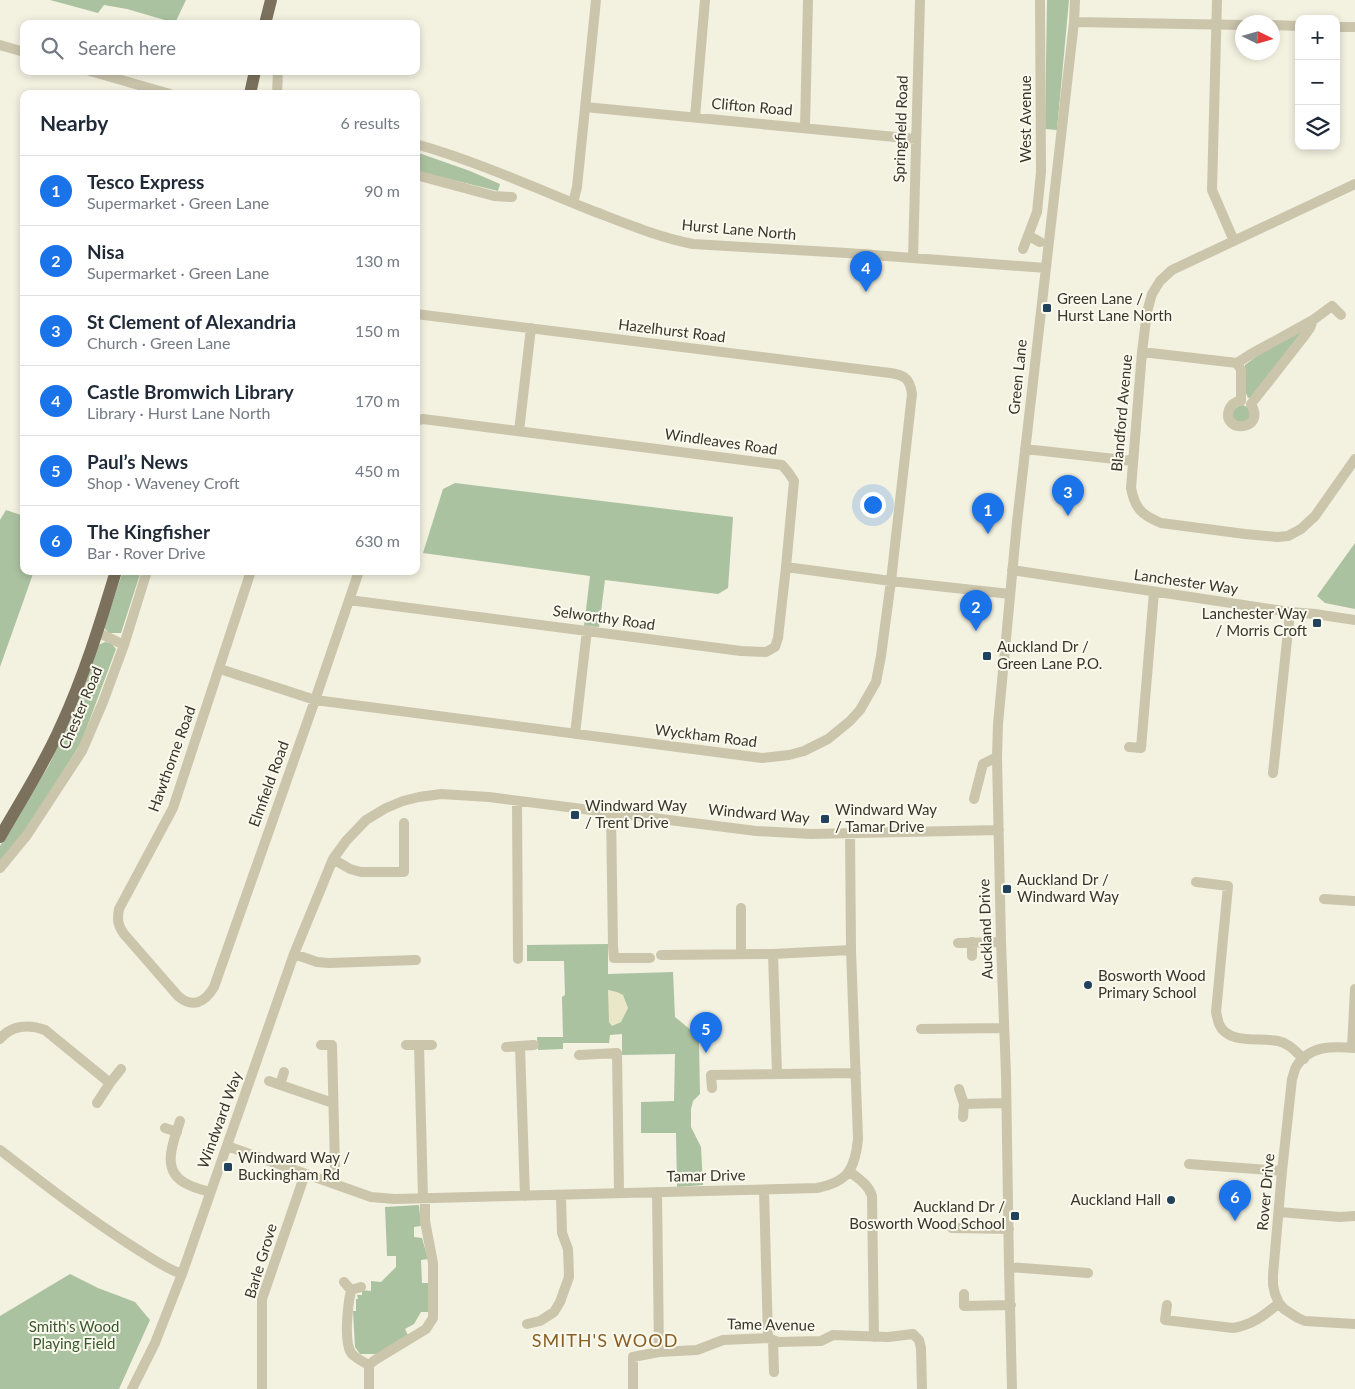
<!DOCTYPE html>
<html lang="en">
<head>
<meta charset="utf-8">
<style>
  body { margin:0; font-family:Lato,sans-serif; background:#f6f6f7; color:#1f2937 }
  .controls { position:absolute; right:15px; top:15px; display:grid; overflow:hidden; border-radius:10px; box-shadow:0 2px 8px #0003 }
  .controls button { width:45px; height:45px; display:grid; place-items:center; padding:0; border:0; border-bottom:1px solid #e0e1e3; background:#fff; color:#1f2937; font:25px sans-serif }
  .compass { position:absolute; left:1235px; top:15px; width:45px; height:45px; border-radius:50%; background:#fff; box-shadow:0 2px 8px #0003; rotate:95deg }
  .you { position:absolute; left:872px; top:504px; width:18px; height:18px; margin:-12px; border:4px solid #fff; border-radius:50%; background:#1a73e8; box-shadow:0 0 0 8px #1a73e833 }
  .badge { display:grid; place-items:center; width:32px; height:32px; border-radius:50%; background:#1a73e8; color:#fff; font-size:16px; font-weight:700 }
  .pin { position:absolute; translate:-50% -41px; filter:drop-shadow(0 1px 2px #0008) }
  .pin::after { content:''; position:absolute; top:26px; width:18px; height:15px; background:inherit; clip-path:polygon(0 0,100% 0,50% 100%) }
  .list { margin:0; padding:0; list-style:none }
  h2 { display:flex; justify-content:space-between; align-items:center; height:65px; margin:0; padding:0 20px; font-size:21px }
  h2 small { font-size:16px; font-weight:400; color:#747a83 }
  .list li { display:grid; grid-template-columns:32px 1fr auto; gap:15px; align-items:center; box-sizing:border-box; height:70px; padding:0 20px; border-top:1px solid #e0e1e3 }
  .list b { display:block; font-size:19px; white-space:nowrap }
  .list p { margin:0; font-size:16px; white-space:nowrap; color:#747a83 }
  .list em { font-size:16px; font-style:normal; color:#747a83 }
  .icon { flex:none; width:28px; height:28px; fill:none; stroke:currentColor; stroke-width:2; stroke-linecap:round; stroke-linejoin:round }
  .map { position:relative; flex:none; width:1355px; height:1389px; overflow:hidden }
  .search { position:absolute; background:#fff; box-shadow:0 2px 8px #0003; left:20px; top:20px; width:400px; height:55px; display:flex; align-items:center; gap:12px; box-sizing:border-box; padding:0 18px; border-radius:10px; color:#747a83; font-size:19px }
  .panel { position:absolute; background:#fff; box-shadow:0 2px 8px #0003; left:20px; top:90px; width:400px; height:485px; border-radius:10px }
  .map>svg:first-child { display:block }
  .green { fill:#abc2a0 }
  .plaza { fill:#eae7c8 }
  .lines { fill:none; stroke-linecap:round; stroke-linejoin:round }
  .minor { stroke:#cbc5ac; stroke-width:10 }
  .major { stroke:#7b715c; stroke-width:12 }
  .poi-dot { fill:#21425b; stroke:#faf9ed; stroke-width:2 }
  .labels { text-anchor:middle; stroke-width:4; stroke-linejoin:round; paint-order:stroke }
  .street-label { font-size:15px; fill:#39352b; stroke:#faf9ed }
  .poi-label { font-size:15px; fill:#39352b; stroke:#faf9ed; text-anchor:start }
  .park-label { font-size:15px; fill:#3a572f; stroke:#faf9ed }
  .quarter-label { font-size:18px; letter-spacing:1px; fill:#875f25; stroke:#faf9ed }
</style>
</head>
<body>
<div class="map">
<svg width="1355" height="1389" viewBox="0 0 1355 1389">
  <rect width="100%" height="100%" fill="#f3f1e0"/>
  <path class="green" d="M 50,0 L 186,0 L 175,23 L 127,9 L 104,5 L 98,13 Z
    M 1047,0 L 1069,0 L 1057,130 L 1045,129 Z
    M 416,152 L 470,171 L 500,184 L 498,191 L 416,171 Z
    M 1306,328 L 1252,397 L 1248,398 C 1243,388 1244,376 1245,365 L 1266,349 Z
    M 1241,405 C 1251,406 1251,412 1249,420 L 1238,423 L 1232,417 L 1234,409 Z
    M 455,483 L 733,517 L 728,588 L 718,594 L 605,580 L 599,627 L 584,626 L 590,576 L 423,553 L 443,489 Z
    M 6,510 L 24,516 L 24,571 L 34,571 L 0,667 L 0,520 Z
    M 1355,543 L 1355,609 L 1325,603 L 1317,596 Z
    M 123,571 L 141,571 L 121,633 L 109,633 L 104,628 Z
    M 105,642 L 111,643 L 116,649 L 81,743 L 24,833 L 0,861 L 0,846 L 49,765 L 76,708 L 98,645 Z
    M 608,944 L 608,974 L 673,972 L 675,1017 L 692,1031 L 692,1035 L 699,1042 L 700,1094 L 693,1101 L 691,1109 L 691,1127 L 701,1147 L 703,1185 L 677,1187 L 676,1133 L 641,1133 L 641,1102 L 674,1101 L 675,1054 L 622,1055 L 622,1034 L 610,1035 L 609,1043 L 563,1043 L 563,1049 L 538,1050 L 537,1037 L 563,1037 L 562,997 L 565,995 L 564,961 L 527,961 L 527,945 Z
    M 419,1205 L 421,1226 L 414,1227 L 414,1237 L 422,1238 L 428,1259 L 421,1260 L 422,1283 L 429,1283 L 430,1312 L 421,1312 L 414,1324 L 405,1329 L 408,1335 L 377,1354 L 360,1354 L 355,1347 L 353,1311 L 356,1311 L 356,1299 L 358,1299 L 357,1295 L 362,1295 L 362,1290 L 371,1291 L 371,1281 L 381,1282 L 396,1267 L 396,1256 L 387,1256 L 385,1207 Z
    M 70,1274 L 98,1288 L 135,1302 L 150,1320 L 119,1389 L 0,1389 L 0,1316 Z"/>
  <path class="plaza" d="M 608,990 L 617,992 L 623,995 L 628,1008 L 621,1022 L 612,1026 L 609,1022 Z"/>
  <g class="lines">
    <path class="minor" d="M 1217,0 L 1212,190 L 1234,241
      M 1074,22 L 1242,25
      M 1272,25 L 1299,26
      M 1336,27 L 1355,27
      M 0,45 L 24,52
      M 90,71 L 170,94
      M 277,94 L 278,71
      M 585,107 L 916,139
      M 695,117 L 705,0
      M 805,127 L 808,0
      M 416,144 C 475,161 531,186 588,209 C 622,222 657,237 693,244 L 847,253 L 1046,268
      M 416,175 L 494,196 L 512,197
      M 1355,184 L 1172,270 L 1160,281 L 1152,294 L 1147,312 L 1142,352 L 1131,488 C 1135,509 1142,515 1161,523 L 1245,534 L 1277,537 L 1288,536 L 1301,529 L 1315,516 L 1355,459
      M 573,203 L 577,187 L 596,0
      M 1029,236 L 1040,242
      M 1023,249 L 1037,212 L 1041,172 L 1040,0
      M 913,258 L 920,0
      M 1313,320 L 1332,306 L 1341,315
      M 1142,352 L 1237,363 L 1251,354 L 1313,320 L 1310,328 L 1302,339 L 1251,404 C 1267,432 1221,433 1229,410 C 1231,404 1236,401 1241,401 L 1241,370 L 1237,363
      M 416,421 L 423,419 L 782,465 L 788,472 L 794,481 L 786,567 L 891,581 L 1010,594
      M 519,431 L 531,328
      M 1025,449 L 1133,461
      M 1012,570 L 1290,612 L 1315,614 L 1355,620
      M 251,571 L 173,808 L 119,909 C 117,920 118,926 124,934 L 178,996 C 193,1009 205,1002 214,987 L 315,700 L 359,571
      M 349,600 L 741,651 L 766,652 L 775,647 L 778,638 L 786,567
      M 97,632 L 124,645
      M 220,669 L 315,700 L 762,758 L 789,755 L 804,751 L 828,739 L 850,721 L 860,710 L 876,682 L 881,656 L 891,581 L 912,394 C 910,379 905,375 890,373 L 416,314
      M 575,734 L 587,630
      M 1129,747 L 1141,748 L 1154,592
      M 1273,773 L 1290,612
      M 974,799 L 983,764 L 997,757
      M 517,801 L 518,959
      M 611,813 L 613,946 L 614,958 L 650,958
      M 333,859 L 350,869 L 361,872 L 404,872 L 404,823
      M 0,868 L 27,835 L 82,751 L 103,702 L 124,645 L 147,571
      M 1196,882 L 1228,886 L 1216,1012 C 1217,1016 1218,1021 1219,1024 C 1228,1045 1260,1037 1278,1041 C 1289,1043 1296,1052 1304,1059
      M 1324,899 L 1355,901
      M 958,943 L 1001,942
      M 294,954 L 317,962 L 329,963 L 416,960
      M 741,954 L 741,908
      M 773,954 L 777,1073
      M 661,955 L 773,954 L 851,950
      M 972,956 L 972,942
      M 921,1029 L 1004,1028
      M 0,1039 C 11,1025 29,1024 45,1030 L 110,1083
      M 321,1045 L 332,1045 L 335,1167 L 331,1183
      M 406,1045 L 432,1045
      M 419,1045 L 423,1198
      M 506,1047 L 534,1045
      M 520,1047 L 525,1196
      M 1352,1048 L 1355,989
      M 1355,1048 C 1333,1046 1309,1045 1296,1067 C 1294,1070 1294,1075 1292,1079 L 1282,1171 L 1273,1275 L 1273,1285 L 1275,1294 L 1279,1303 L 1284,1309 L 1298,1318 L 1305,1321 L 1355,1324
      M 579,1055 L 617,1053 L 619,1192
      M 269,1081 L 333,1103
      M 280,1085 L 284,1072
      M 712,1088 L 711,1075 L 856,1073
      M 959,1089 L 964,1104 L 963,1117
      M 97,1103 L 110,1083 L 121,1069
      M 964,1104 L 1006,1103
      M 180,1121 C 173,1143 160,1171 187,1184 C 194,1188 203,1190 210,1192
      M 165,1128 L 177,1132
      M 227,1146 L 371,1197 L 394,1199 L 817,1188 C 848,1182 855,1169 858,1139 L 851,950 L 850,833
      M 0,1150 C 43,1183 86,1217 132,1246 C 148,1256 164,1268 182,1274
      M 1189,1164 L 1282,1171
      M 849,1171 C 859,1179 868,1184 872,1196 L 874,1337
      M 764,1190 L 768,1338
      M 657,1192 L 659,1352
      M 1279,1212 L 1340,1217 L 1355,1216
      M 952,1228 L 1009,1229
      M 1009,1267 L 1088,1273
      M 344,1282 L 351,1290 L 361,1287
      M 351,1290 C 348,1304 343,1343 352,1354 C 356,1358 363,1362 369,1365
      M 964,1294 L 964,1306 L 1011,1305
      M 1167,1305 L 1165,1320 L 1233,1328 C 1252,1325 1265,1315 1279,1303
      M 527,1324 L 540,1321 L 554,1312 L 560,1302 L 569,1277 L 568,1249 L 562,1233 L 561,1196
      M 773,1340 L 774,1372
      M 132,1389 L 155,1343 L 182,1274 L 294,954 L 333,859 L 346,841 L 366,820 L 386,808 L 403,801 L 419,797 L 441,794 L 489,797 L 756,831 L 811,834 L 999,830
      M 262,1389 L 262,1299 L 305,1174
      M 369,1389 L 369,1365 L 375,1360 L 426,1329 L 433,1318 L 433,1263 L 425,1221 L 425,1198
      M 633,1389 L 633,1357 L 659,1352 L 697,1350 L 723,1340 L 768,1338 L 778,1342 L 821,1341 L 833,1335 L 888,1337 L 913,1334 L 919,1340 L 921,1348 L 922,1389
      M 1012,1389 L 1009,1267 L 1006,1075 L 1001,942 L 997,757 L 998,724 L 1017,522 L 1074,22 L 1075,0"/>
    <path class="major" d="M 265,24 L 271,0
      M 250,94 L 255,71
      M 0,837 C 21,800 44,765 61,726 C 84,676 100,624 116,571"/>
  </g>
  <g class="poi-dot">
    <rect x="1042" y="303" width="10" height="10" rx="2.5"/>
    <rect x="1312" y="618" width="10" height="10" rx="2.5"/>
    <rect x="982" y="651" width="10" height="10" rx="2.5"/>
    <rect x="570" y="810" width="10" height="10" rx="2.5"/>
    <rect x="820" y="814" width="10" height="10" rx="2.5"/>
    <rect x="1002" y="884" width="10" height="10" rx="2.5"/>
    <circle cx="1088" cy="985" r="5"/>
    <rect x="223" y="1162" width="10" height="10" rx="2.5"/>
    <circle cx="1171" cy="1200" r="5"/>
    <rect x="1010" y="1211" width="10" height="10" rx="2.5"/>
  </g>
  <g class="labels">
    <g class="street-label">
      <text transform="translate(752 107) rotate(5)" y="5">Clifton Road</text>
      <text transform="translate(1026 119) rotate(-90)" y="5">West Avenue</text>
      <text transform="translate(901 129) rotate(-88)" y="5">Springfield Road</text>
      <text transform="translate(739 230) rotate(5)" y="5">Hurst Lane North</text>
      <text transform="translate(672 331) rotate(7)" y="5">Hazelhurst Road</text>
      <text transform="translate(1018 377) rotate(-84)" y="5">Green Lane</text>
      <text transform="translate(1122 413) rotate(-85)" y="5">Blandford Avenue</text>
      <text transform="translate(721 442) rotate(8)" y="5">Windleaves Road</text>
      <text transform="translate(1186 582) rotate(8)" y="5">Lanchester Way</text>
      <text transform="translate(604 618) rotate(8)" y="5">Selworthy Road</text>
      <text transform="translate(81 708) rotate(-67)" y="5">Chester Road</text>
      <text transform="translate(706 736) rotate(7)" y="5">Wyckham Road</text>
      <text transform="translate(172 759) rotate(-70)" y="5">Hawthorne Road</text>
      <text transform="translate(269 784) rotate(-70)" y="5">Elmfield Road</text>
      <text transform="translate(759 814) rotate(5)" y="5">Windward Way</text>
      <text transform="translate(986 929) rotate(-92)" y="5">Auckland Drive</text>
      <text transform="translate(220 1120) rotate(-70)" y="5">Windward Way</text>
      <text transform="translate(706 1176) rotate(-1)" y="5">Tamar Drive</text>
      <text transform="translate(1266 1192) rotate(-85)" y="5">Rover Drive</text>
      <text transform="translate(261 1261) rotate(-73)" y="5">Barle Grove</text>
      <text transform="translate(771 1325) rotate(1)" y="5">Tame Avenue</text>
    </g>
    <g class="poi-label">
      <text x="1057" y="304">Green Lane /<tspan x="1057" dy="17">Hurst Lane North</tspan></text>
      <text x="1307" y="619" text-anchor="end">Lanchester Way<tspan x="1307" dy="17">/ Morris Croft</tspan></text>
      <text x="997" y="652">Auckland Dr /<tspan x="997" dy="17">Green Lane P.O.</tspan></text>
      <text x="585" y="811">Windward Way<tspan x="585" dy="17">/ Trent Drive</tspan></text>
      <text x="835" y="815">Windward Way<tspan x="835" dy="17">/ Tamar Drive</tspan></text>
      <text x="1017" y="885">Auckland Dr /<tspan x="1017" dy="17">Windward Way</tspan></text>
      <text x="1098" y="981">Bosworth Wood<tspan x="1098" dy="17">Primary School</tspan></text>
      <text x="238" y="1163">Windward Way /<tspan x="238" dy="17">Buckingham Rd</tspan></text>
      <text x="1161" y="1205" text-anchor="end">Auckland Hall</text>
      <text x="1005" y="1212" text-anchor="end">Auckland Dr /<tspan x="1005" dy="17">Bosworth Wood School</tspan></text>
    </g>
    <g class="park-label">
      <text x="74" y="1332">Smith's Wood<tspan x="74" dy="17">Playing Field</tspan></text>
    </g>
    <g class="quarter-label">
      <text x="605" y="1347">SMITH'S WOOD</text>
    </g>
  </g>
</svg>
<div class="controls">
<button>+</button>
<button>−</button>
<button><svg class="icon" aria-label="layers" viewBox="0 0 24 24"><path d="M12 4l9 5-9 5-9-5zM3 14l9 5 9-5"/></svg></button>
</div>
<svg class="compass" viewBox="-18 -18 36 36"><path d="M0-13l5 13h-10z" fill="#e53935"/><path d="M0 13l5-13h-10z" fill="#747a83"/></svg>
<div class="you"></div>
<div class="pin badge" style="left:988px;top:534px">1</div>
<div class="pin badge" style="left:976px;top:631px">2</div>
<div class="pin badge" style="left:1068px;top:516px">3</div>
<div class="pin badge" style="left:866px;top:292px">4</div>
<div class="pin badge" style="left:706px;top:1053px">5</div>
<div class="pin badge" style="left:1235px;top:1221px">6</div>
<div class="search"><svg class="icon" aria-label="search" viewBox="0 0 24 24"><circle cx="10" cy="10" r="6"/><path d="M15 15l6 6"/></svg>Search here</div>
<section class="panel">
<h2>Nearby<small>6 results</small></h2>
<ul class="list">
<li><span class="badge">1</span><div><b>Tesco Express</b><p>Supermarket · Green Lane</p></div><em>90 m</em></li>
<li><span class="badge">2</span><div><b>Nisa</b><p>Supermarket · Green Lane</p></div><em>130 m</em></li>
<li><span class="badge">3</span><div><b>St Clement of Alexandria</b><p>Church · Green Lane</p></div><em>150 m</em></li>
<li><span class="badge">4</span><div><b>Castle Bromwich Library</b><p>Library · Hurst Lane North</p></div><em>170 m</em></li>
<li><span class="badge">5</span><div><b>Paul’s News</b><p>Shop · Waveney Croft</p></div><em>450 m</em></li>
<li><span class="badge">6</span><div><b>The Kingfisher</b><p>Bar · Rover Drive</p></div><em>630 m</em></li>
</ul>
</section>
</div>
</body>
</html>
